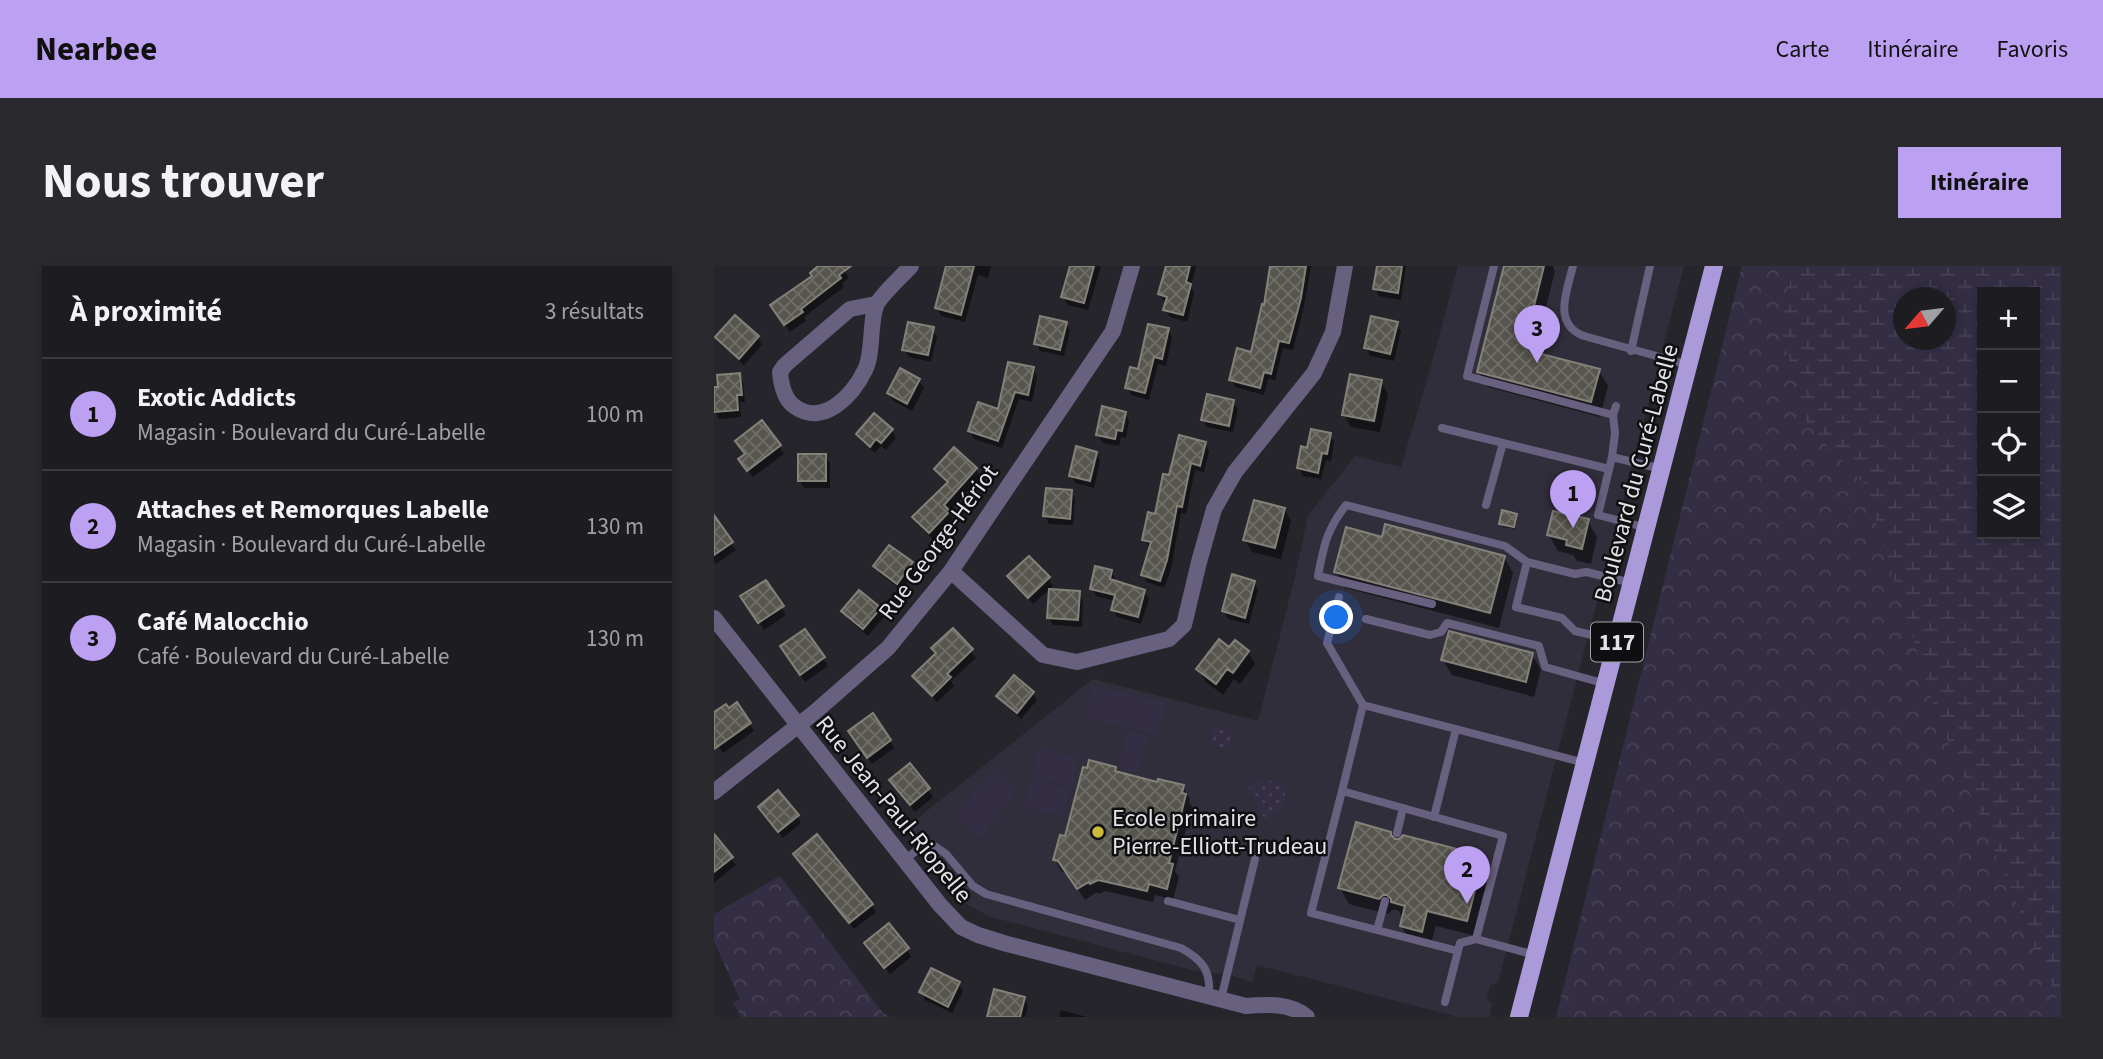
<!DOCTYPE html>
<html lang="fr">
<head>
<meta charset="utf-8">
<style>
  body { margin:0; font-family:"Source Sans 3",sans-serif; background:#29292e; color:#f1f3f6 }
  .controls { position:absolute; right:21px; top:21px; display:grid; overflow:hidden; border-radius:0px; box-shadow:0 4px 10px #0003 }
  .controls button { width:63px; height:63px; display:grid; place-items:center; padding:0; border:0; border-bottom:2px solid #3a3a3f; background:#1c1c21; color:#f1f3f6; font:35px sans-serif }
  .compass { position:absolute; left:1179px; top:21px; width:63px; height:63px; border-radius:50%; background:#1c1c21; box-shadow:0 4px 10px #0003; rotate:242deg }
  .you { position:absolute; left:623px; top:352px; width:24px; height:24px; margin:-18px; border:5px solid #fff; border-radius:50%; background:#1a73e8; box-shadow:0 0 0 10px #1a73e833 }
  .badge { display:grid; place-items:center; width:46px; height:46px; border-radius:50%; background:#bca0f2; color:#111; font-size:23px; font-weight:700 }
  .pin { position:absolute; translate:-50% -58px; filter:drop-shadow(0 2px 4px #0008) }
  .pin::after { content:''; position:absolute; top:37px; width:24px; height:21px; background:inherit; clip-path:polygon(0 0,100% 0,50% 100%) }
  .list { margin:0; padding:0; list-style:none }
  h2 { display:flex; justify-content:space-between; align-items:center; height:91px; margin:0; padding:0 28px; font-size:30px }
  h2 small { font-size:23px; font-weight:400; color:#a0a1a5 }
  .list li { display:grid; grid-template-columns:46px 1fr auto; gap:21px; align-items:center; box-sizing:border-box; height:112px; padding:0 28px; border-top:2px solid #3a3a3f }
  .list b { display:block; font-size:26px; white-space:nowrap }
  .list p { margin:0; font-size:23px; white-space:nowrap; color:#a0a1a5 }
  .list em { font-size:23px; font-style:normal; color:#a0a1a5 }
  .icon { flex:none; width:38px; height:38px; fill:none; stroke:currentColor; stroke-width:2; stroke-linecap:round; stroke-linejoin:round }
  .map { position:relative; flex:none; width:1347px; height:751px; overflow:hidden; border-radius:0px }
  header { display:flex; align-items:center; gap:42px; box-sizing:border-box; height:98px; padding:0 35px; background:#bca0f2; color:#111 }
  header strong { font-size:33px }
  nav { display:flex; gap:38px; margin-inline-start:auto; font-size:24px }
  .intro { display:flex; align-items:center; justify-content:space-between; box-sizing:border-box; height:168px; padding:0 42px }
  h1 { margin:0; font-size:49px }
  .button { padding:18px 32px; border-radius:0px; background:#bca0f2; color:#111; font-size:24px; font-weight:700 }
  main { display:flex; gap:42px; padding:0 42px }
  aside { flex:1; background:#1c1c21; border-radius:0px; box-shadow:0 4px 10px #0003 }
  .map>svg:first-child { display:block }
  .built { fill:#312e3b }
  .forest { fill:url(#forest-crowns) }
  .wetland { fill:url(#wetland-marsh); fill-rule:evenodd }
  .park { fill:url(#park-dots) }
  .garden { fill:#342e45 }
  .shadow { fill:#0007 }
  .building { fill:url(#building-cross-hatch); stroke:#838178; stroke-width:2 }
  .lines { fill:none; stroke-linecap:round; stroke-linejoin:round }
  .service { stroke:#68607f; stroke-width:8 }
  .minor { stroke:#68607f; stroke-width:16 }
  .primary { stroke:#aa9ada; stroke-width:18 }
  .poi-dot { fill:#cbb939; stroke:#0f0f12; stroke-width:2.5 }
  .labels { text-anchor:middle; stroke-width:5; stroke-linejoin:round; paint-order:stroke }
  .shield { fill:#0f0f12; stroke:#a3a3a7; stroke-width:2 }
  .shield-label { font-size:23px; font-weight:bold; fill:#e3e2e7 }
  .street-label { font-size:24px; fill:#e3e2e7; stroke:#0f0f12 }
  .poi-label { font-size:24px; fill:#e3e2e7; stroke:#0f0f12; text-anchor:start }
</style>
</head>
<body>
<header>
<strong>Nearbee</strong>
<nav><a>Carte</a><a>Itinéraire</a><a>Favoris</a></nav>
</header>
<div class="intro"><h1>Nous trouver</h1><a class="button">Itinéraire</a></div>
<main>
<aside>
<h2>À proximité<small>3 résultats</small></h2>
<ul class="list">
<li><span class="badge">1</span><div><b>Exotic Addicts</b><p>Magasin · Boulevard du Curé-Labelle</p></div><em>100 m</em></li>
<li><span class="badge">2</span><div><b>Attaches et Remorques Labelle</b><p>Magasin · Boulevard du Curé-Labelle</p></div><em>130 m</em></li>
<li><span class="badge">3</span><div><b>Café Malocchio</b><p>Café · Boulevard du Curé-Labelle</p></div><em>130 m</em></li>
</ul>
</aside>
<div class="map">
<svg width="1347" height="751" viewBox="0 0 1347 751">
  <defs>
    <pattern id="forest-crowns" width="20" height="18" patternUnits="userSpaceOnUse" patternTransform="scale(1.75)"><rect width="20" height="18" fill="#342e45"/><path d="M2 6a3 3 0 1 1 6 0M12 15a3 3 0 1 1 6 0" fill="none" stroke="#484257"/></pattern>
    <pattern id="wetland-marsh" width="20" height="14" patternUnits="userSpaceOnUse" patternTransform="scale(1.75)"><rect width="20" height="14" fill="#342e45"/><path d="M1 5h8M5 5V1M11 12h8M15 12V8" fill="none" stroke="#484257"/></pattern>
    <pattern id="park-dots" width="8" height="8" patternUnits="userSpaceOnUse" patternTransform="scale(1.75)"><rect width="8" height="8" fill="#342e45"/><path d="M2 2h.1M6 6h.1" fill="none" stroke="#484257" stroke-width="1.8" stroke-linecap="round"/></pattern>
    <pattern id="building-cross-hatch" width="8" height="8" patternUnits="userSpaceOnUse" patternTransform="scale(1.75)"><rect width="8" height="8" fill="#57564e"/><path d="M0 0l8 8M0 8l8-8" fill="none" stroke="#6f6e68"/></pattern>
  </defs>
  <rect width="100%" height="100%" fill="#26252c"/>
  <path class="built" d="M 744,0 L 970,0 L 784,717 L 776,719 L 773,732 L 778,738 L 775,751 L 744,751 L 543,699 L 538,716 L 520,710 L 478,704 L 277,651 L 254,639 L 213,592 L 197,570 L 190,563 L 379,413 L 544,455 L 581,311 L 594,250 L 641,190 L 687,201 L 717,100 Z"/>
  <path class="forest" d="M 1028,0 L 1079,0 L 1067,63 L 1093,158 L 1150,218 L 1224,451 L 1347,742 L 1347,751 L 842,751 Z
    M 66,610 L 169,747 L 176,751 L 27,751 L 19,736 L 26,734 L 0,675 L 0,648 Z"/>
  <path class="wetland" d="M 1079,0 L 1347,0 L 1347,742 L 1224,451 L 1150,218 L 1093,158 L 1067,63 ZM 1268,26 L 1321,26 L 1321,268 L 1268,268 ZM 1190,32 L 1232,32 L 1232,74 L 1190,74 Z"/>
  <path class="park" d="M 500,460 L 519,465 L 514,483 L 495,478 Z
    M 549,513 L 573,519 L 567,543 L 551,553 L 534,523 Z"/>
  <path class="garden" d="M 378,419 L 452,437 L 444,469 L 371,451 Z
    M 413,465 L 434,470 L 424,507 L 404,502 Z
    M 324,482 L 365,492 L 358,521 L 317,510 Z
    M 278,504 L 304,524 L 267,571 L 241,551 Z
    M 316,513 L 357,523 L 350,551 L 309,541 Z"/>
  <path class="shadow" d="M 107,0 L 127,0 L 135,12 L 128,17 L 130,21 L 90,51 L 92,55 L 76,66 L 63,47 L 100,11 Z
    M 249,0 L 277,0 L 274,12 L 264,9 L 251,56 L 227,50 L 223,42 Z
    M 357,0 L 387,0 L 374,44 L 354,39 L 349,31 Z
    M 453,0 L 482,0 L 477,20 L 480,27 L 473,56 L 456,51 L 451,44 L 453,36 L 450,35 L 445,28 Z
    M 558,0 L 597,0 L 590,40 L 579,84 L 569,82 L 561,114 L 554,113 L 550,129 L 521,121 L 517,114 L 538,88 L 551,41 Z
    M 665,0 L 692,0 L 687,34 L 665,30 L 661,22 Z
    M 792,0 L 839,0 L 841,5 L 821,85 L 822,88 L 885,105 L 894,120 L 886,151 L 774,121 L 765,106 Z
    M 352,57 L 356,65 L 350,90 L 326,85 L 322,77 Z
    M 682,58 L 687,65 L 680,95 L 656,90 L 652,82 Z
    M 218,63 L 223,71 L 217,96 L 195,91 L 190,83 Z
    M 454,64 L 458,71 L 452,100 L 444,98 L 435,134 L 417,129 L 413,121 Z
    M 44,71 L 48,79 L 30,99 L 8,79 L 4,72 Z
    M 319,103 L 323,111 L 318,136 L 305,133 L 288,182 L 260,173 L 256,165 L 285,146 Z
    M 187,105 L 205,115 L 210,122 L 198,145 L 179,135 L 175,127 Z
    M 25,108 L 29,116 L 31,136 L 26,136 L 27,151 L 5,153 L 1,145 L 0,123 L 6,122 Z
    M 667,116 L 674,128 L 666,166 L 637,161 L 630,149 Z
    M 519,136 L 524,143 L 519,166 L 493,161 L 489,153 Z
    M 411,147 L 415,155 L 412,172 L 407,171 L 405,180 L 389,177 L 384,169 Z
    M 161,149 L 178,164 L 182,172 L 172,184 L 167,180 L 161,187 L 148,176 L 144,168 Z
    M 616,169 L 620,176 L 617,195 L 612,194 L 607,213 L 589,210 L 585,202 L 594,184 Z
    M 491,177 L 495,185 L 490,206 L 481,204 L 472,248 L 467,247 L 457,303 L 450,322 L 433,316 L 428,309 L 437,282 L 435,281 L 430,274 L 442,250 L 456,211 Z
    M 65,180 L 70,188 L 39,211 L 30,201 Z
    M 240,184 L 262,203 L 266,211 L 235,246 L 239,253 L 220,274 L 204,259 L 200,252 L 234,218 L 222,203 Z
    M 382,187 L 386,195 L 380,222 L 361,217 L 357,209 Z
    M 111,190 L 116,197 L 116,222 L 90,222 L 86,215 Z
    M 357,226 L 361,233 L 359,259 L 335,258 L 331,250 Z
    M 570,243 L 577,255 L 567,293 L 538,286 L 531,274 Z
    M 802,249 L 804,252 L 801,263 L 788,261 L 787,257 Z
    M 874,255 L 883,271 L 877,298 L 863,295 L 859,289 L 844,285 L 835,269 Z
    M 0,257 L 22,284 L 2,298 L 0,295 Z
    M 669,273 L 790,291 L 799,307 L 785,362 L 631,322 L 622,306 Z
    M 197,297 L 202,305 L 187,324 L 166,308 L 161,300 Z
    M 397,305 L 401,313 L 400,317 L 430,325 L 435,333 L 427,358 L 403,351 L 399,343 L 401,335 L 382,330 L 378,323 Z
    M 296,311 L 334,312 L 339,320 L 319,338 L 300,318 Z
    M 51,316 L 72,349 L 50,364 L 33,338 Z
    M 540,316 L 544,324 L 535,358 L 514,353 L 510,345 Z
    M 365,327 L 369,335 L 368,361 L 339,359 L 335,352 Z
    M 165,343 L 170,351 L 154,370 L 134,353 L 129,346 Z
    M 90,365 L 114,400 L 91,416 L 72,388 Z
    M 516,383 L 534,386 L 541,398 L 526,418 L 520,413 L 509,429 L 491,415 L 484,403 Z
    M 257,385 L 262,392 L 237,415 L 240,420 L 223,436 L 205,418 L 201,410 Z
    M 818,389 L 827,404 L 820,431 L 738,409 L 729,394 Z
    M 318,427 L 323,434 L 307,453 L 289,437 L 284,430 Z
    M 22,439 L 40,465 L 9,487 L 0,474 L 0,448 L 15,444 Z
    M 140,473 L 176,475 L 180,482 L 158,498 Z
    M 195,500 L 219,531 L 201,546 L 177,515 Z
    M 401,503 L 403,507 L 444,518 L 469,521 L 476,533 L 475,536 L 478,541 L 461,605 L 465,611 L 459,634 L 441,629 L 439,636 L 391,625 L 385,628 L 383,626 L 371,634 L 353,607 L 348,606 L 341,594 L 352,572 Z
    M 46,541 L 83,550 L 87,557 L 69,572 Z
    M 0,571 L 22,599 L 0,617 Z
    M 680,575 L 769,592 L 778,608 L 762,670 L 722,660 L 716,681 L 697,676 L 687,660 L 688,652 L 684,644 L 678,644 L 674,648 L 635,638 L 626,622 Z
    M 85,595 L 157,639 L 162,646 L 140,663 Z
    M 193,683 L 197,691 L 176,708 L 157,684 Z
    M 245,718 L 249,725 L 238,747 L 211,734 L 207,726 Z
    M 310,732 L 314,740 L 311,751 L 274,751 Z
    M 347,744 L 373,751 L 345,751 Z"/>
  <path class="building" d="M 104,0 L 137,0 L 125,9 L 127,12 L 87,43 L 89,46 L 70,59 L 56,39 L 98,10 L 96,7 Z
    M 232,0 L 260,0 L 247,49 L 221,42 Z
    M 356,0 L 380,0 L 370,37 L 347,31 Z
    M 452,0 L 476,0 L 472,16 L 477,18 L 469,49 L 449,44 L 453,31 L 444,28 Z
    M 556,0 L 592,0 L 587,32 L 575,77 L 565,75 L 557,108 L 550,106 L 546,122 L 515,114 L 523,82 L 537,86 L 548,38 L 550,39 Z
    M 663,0 L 688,0 L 684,27 L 659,23 Z
    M 790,0 L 830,0 L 813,68 L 823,87 L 886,103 L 877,136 L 763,106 Z
    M 21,49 L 45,70 L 25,93 L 1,71 Z
    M 326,50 L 353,56 L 346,84 L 320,78 Z
    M 657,50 L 684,56 L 676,88 L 650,82 Z
    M 194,56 L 220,61 L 214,89 L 188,84 Z
    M 434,58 L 455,62 L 448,93 L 440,91 L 431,127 L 411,122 L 416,101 L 424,103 Z
    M 294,96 L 320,101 L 314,129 L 301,126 L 284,175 L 254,165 L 264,136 L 284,143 Z
    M 186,102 L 206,113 L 193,138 L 173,127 Z
    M 26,107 L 28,129 L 23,129 L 24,144 L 0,146 L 0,121 L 4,121 L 3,109 Z
    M 636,108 L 668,114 L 660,155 L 628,149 Z
    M 493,128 L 520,134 L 515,160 L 487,154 Z
    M 388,140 L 412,146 L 408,165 L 403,164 L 401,173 L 382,169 Z
    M 160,147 L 179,163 L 167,177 L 162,173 L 156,181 L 142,168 Z
    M 48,154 L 67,179 L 33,205 L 24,193 L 31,188 L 21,175 Z
    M 597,163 L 617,167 L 613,188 L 608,187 L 604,207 L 583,202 L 587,180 L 593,182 Z
    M 465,169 L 492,176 L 486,200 L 477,197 L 468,241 L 463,240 L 453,294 L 446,315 L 427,309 L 437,276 L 428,274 L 434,246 L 441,248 L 449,208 L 455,209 Z
    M 362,180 L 383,186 L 376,215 L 355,210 Z
    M 240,181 L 263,202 L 230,239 L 236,245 L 215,267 L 198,251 L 234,216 L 220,203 Z
    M 84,188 L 112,188 L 112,215 L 84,215 Z
    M 332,222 L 358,224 L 356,253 L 329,250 Z
    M 540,234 L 571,242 L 561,282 L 529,274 Z
    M 788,244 L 803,248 L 800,261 L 785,258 Z
    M 839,245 L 875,253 L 868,283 L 852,279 L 853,274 L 833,269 Z
    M 0,249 L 19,276 L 0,289 Z
    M 671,258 L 791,290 L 776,347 L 620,306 L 632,261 L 668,271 Z
    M 175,279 L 199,296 L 183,318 L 159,300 Z
    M 315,290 L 336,311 L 314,332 L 293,310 Z
    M 381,300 L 398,304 L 396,313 L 431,324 L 424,351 L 397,344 L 401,329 L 376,323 Z
    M 518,308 L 541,315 L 531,352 L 508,345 Z
    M 52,314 L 70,340 L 44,357 L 26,330 Z
    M 335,323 L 366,325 L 364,354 L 333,352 Z
    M 145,324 L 167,342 L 149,363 L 127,345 Z
    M 239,362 L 259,383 L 233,408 L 237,411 L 218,430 L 198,410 L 222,387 L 217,382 Z
    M 91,363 L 111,391 L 86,409 L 66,380 Z
    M 735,365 L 819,387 L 812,416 L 727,394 Z
    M 505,373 L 515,381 L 521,374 L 535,385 L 519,407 L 513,403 L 502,418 L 482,403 Z
    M 300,409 L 320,426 L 303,447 L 282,430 Z
    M 23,436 L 37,457 L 0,483 L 0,446 L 12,438 L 15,442 Z
    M 159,447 L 177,474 L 153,492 L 134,465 Z
    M 375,494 L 402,501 L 401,505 L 443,516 L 444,513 L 470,519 L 468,527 L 472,528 L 455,597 L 459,598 L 453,623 L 435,618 L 433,625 L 384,614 L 376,618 L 375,616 L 363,623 L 344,595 L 339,594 L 346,569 L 351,570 L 369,501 L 373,502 Z
    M 196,497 L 216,522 L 196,539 L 175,514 Z
    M 64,524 L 85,549 L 64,566 L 44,541 Z
    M 642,556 L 677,566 L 677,569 L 681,573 L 685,573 L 689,569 L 770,590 L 753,655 L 713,645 L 708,666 L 686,660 L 691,640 L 677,636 L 677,633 L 673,629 L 669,629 L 665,633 L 624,622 Z
    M 0,568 L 19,591 L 0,606 Z
    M 103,568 L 159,638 L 135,657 L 79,588 Z
    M 175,657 L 195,682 L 170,702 L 150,677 Z
    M 217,702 L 246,716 L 234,741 L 205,726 Z
    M 280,723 L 311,731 L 306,751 L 273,751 Z"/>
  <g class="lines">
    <path class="service" d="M 780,0 L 753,110 L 899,149 L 902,140
      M 859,0 C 853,25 838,58 870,70 L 975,99
      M 917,85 L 936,0
      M 728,162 L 895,203
      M 898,191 L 901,167 L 899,149
      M 772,239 L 789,177
      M 933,262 L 884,249 L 898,191 L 948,203
      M 625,331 L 613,377 L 649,439
      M 718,338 L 604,310 C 610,279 612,265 632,239 L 791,280 L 813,296
      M 652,353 L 716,369 L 727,366 L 733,357 L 825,380 L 831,401 L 892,418
      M 903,375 L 861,365 L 848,352 L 802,341 L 813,296 L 861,308 L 872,306 L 918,317
      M 742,463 L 871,497
      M 628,525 L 649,439 L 742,463 L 720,551
      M 683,567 L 689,542
      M 190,594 L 209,580 L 217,579 L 222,581 L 232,588 L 259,620 L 272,628 L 467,682 C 489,694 497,705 495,730
      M 454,635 L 526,654
      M 663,664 L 671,635
      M 744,685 L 597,647 L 628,525 L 789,570 L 762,673 L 821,689
      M 507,733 L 541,593
      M 731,736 L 746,677 L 762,673"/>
    <path class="minor" d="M 162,38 L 136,43 L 71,99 L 66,106 C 67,117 70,133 80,140 C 109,162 139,129 151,104 C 160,87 155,49 164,36 C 173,23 187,11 197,0
      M 237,305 L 329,389 L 363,396 L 455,373 L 470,359 L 485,296 L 500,243 L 521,206 L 600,107 L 619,66 L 631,0
      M 0,352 L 226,639 L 247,661 L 264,669 L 293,678 L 532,740 C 552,738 577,737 593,751
      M 0,526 L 101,446 L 174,382 L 237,305 L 399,65 L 418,0"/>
    <path class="primary" d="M 805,751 L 1000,0"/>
  </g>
  <circle class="poi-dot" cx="384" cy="566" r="7"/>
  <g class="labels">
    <rect class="shield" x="877" y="356.5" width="52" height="39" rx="5"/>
    <g class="shield-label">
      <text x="903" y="384">117</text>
    </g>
    <g class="street-label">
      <text transform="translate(922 207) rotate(-75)" y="8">Boulevard du Curé-Labelle</text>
      <text transform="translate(224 276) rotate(-54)" y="8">Rue George-Hériot</text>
      <text transform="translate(180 543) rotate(51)" y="8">Rue Jean-Paul-Riopelle</text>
    </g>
    <g class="poi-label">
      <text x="398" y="560">Ecole primaire<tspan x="398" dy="28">Pierre-Elliott-Trudeau</tspan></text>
    </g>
  </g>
</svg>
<div class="controls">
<button>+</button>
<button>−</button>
<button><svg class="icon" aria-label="locate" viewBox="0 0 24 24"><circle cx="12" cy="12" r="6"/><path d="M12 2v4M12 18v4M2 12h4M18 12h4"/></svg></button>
<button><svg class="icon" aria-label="layers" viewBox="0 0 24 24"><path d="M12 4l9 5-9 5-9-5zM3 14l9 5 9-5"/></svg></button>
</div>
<svg class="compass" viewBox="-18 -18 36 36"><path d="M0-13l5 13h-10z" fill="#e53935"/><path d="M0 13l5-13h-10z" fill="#a0a1a5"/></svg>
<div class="you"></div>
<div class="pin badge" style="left:859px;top:262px">1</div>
<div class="pin badge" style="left:753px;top:638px">2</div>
<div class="pin badge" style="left:823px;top:97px">3</div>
</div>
</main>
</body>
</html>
